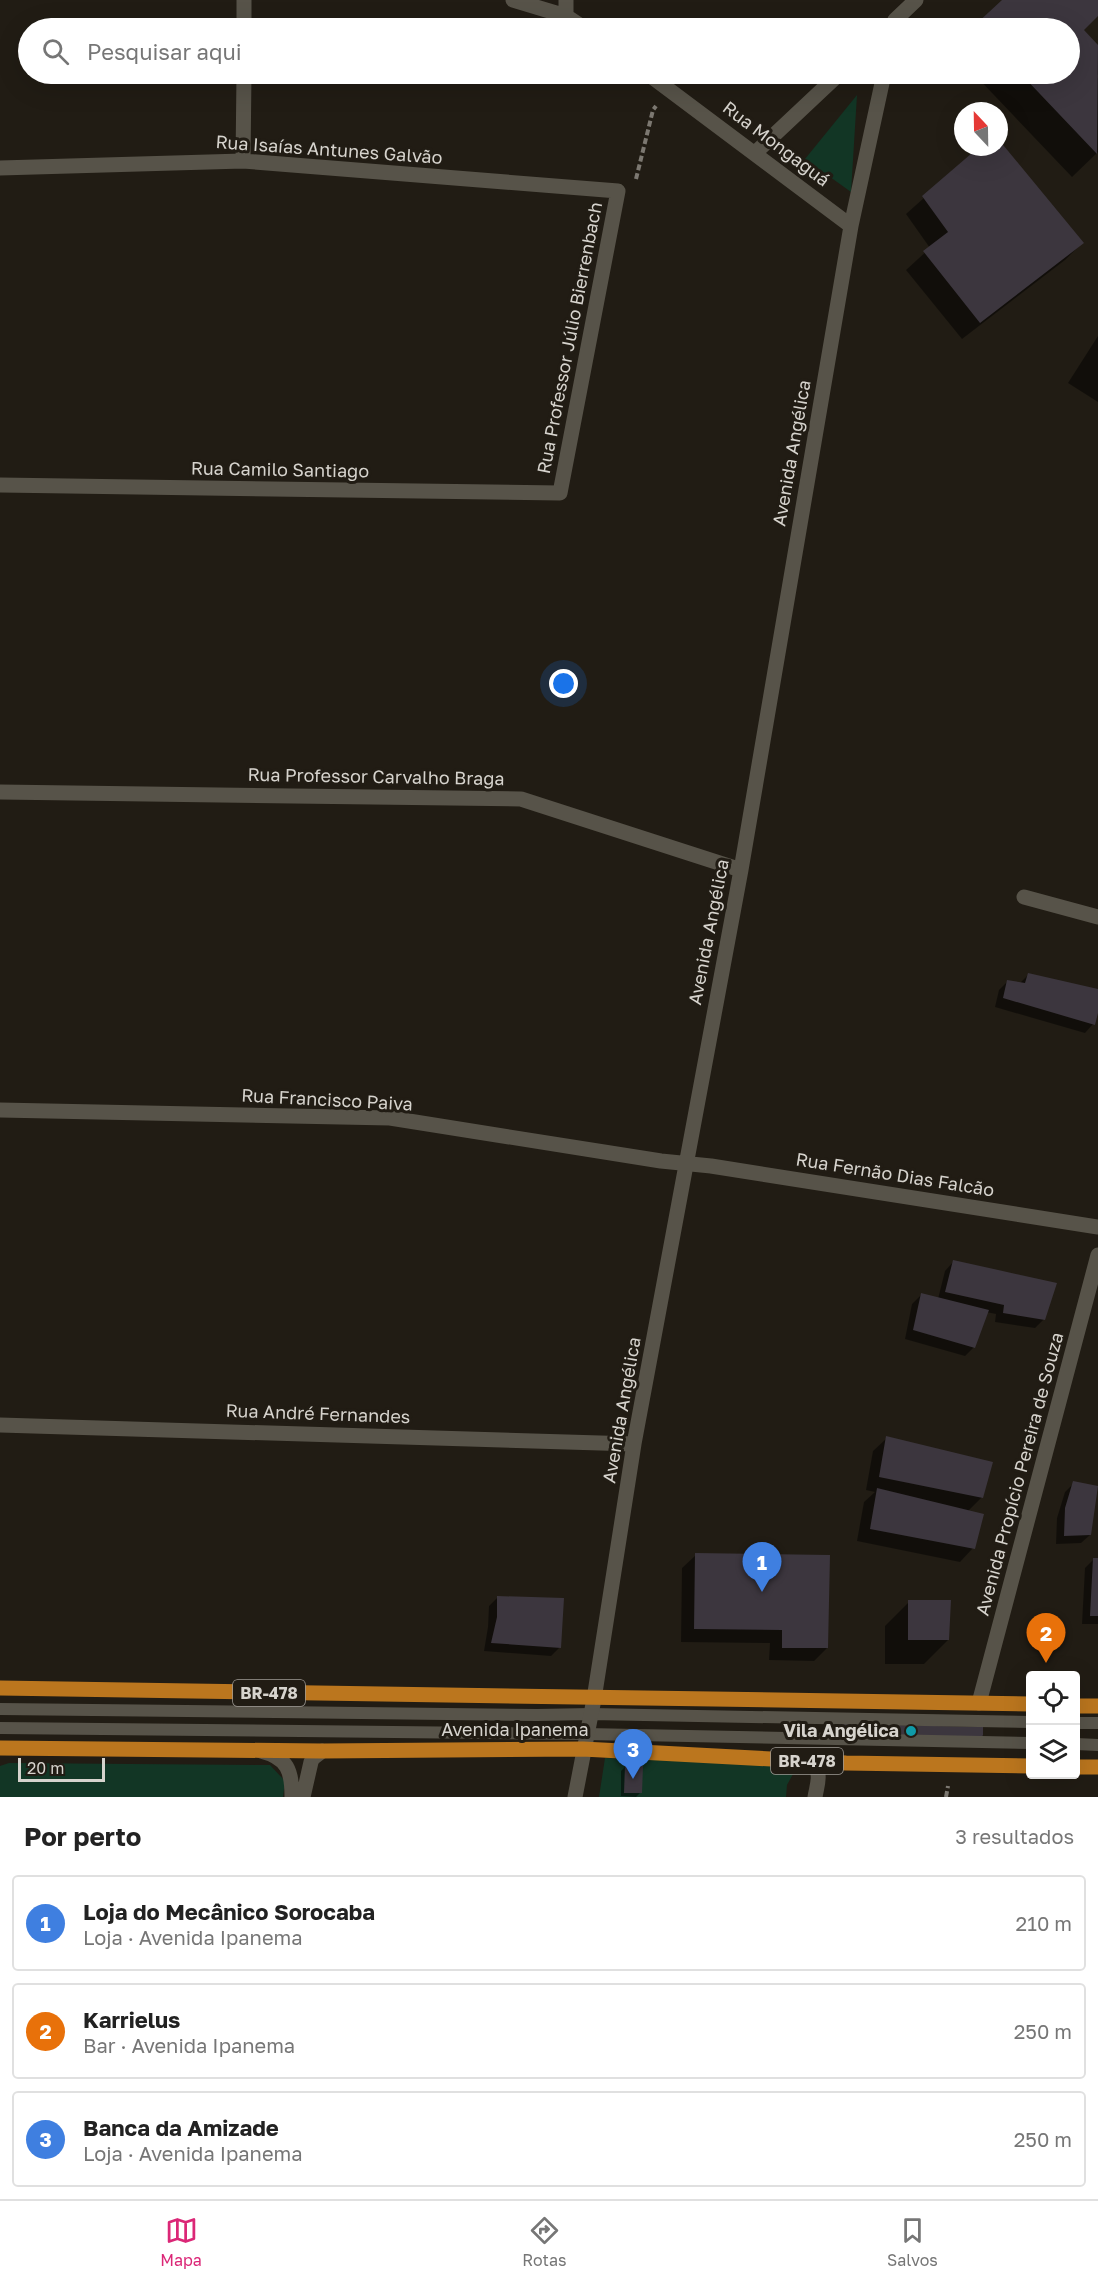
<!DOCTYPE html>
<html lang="pt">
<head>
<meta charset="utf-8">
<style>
  body { margin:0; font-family:"Golos Text",sans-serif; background:#f2f2f2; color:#222 }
  .controls { position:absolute; right:18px; bottom:18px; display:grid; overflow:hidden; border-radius:6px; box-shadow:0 6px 24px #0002 }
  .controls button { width:54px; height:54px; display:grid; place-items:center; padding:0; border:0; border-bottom:2px solid #e0e0e0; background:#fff; color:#222; font:30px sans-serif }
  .compass { position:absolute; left:954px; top:102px; width:54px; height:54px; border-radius:50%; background:#fff; box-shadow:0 6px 24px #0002; rotate:338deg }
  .scale { position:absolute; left:18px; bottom:15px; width:87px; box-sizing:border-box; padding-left:6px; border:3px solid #d6d3cd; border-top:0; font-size:16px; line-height:21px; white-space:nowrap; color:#d6d3cd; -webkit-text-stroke:4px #211c14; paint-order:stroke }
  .you { position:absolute; left:564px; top:684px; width:21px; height:21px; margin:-15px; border:4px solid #fff; border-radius:50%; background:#1a73e8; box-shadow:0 0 0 9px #1a73e833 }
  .badge { display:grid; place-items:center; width:39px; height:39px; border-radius:50%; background:#db2777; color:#fff; font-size:20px; font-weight:700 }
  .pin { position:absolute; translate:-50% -50px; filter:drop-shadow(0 2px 3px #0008) }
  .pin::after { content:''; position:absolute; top:32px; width:21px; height:18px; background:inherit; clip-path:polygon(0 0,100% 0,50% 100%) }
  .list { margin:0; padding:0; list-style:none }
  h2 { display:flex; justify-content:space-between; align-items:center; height:78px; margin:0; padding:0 24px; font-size:26px }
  h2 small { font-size:20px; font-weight:400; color:#767676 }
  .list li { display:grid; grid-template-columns:39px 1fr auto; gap:18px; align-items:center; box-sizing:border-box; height:96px; margin:0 12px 12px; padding:0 12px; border:2px solid #e0e0e0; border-radius:6px }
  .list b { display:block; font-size:22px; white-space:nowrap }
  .list p { margin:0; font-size:20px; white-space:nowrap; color:#767676 }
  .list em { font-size:20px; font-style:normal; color:#767676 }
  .icon { flex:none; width:33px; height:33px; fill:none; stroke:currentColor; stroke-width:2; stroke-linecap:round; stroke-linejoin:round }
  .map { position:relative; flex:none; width:1098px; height:1797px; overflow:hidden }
  .search { position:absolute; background:#fff; box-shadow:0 6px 24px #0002; left:18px; right:18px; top:18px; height:66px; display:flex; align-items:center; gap:15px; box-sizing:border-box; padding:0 21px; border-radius:33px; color:#767676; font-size:22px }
  .sheet { height:402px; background:#fff }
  nav { display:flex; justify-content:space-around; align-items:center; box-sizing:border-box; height:84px; border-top:2px solid #e0e0e0; background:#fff; font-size:16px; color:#767676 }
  nav a { display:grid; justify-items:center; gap:3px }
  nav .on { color:#db2777 }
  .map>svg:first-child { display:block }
  .green { fill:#123625 }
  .shadow { fill:#0007 }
  .building { fill:#3c363e }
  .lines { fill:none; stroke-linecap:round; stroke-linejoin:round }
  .path { stroke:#7c7871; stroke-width:4; stroke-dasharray:6 3; stroke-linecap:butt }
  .lane { stroke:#575349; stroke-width:12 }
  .street { stroke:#575349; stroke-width:15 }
  .secondary { stroke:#575349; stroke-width:15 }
  .primary { stroke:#bb761e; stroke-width:15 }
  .culture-dot { fill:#0f9aa8; stroke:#211c14; stroke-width:2 }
  .labels { text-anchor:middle; stroke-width:6; stroke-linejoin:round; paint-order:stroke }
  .shield { fill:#211c14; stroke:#a09c96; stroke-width:1.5 }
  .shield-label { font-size:16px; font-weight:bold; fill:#d6d3cd }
  .street-label { font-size:18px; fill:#d6d3cd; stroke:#211c14 }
  .poi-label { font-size:18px; font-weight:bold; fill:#d6d3cd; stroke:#211c14; text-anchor:end }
</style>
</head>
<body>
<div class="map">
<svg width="1098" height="1797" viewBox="0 0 1098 1797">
  <rect width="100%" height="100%" fill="#211c14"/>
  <path class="green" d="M 857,95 L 851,192 L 805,159 Z
    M 605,1758 L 798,1765 L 787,1785 L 786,1797 L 599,1797 Z
    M 9,1763 L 270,1765 L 285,1781 L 283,1797 L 0,1797 L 0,1766 Z"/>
  <path class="shadow" d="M 1004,0 L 1098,0 L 1098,15 L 1082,30 L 1098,47 L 1098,74 L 1096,76 L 1098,79 L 1098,152 L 1072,177 L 974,74 L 1070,74 L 1070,28 L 974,28 Z
    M 999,143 L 1082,243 L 1065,260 L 962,339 L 906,270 L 930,248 L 906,214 L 981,147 L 999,147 Z
    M 1098,336 L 1098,402 L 1068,383 Z
    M 1028,975 L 1098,991 L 1098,1007 L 1093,1024 L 1085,1033 L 995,1007 L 999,990 L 1007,982 L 1019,984 Z
    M 953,1262 L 1044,1319 L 1035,1328 L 995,1322 L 996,1314 L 986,1312 L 974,1347 L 965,1356 L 905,1339 L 912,1304 L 921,1295 L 938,1299 L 945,1271 Z
    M 887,1438 L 982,1497 L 968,1511 L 973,1548 L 960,1562 L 857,1541 L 864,1502 L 875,1492 L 866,1490 L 873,1451 Z
    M 1074,1483 L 1090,1535 L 1081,1543 L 1056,1544 L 1057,1518 L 1065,1492 Z
    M 696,1555 L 827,1648 L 814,1661 L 769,1660 L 770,1643 L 681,1642 L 682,1568 Z
    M 1093,1560 L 1098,1560 L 1098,1624 L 1082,1624 L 1085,1568 Z
    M 498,1597 L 560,1647 L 551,1656 L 484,1651 L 488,1627 L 489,1606 Z
    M 909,1602 L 948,1640 L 924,1664 L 885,1664 L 885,1626 Z
    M 840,1725 L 981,1728 L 831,1734 Z
    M 625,1767 L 640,1793 L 636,1797 L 621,1796 L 621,1771 Z"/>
  <path class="building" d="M 1002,0 L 1098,0 L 1098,16 L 1084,30 L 1098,45 L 1097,154 L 1021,74 L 1070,74 L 1070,28 L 978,28 L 975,25 Z
    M 999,140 L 1084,243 L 980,323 L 923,251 L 948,232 L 922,196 L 979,147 L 999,147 Z
    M 1028,973 L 1098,989 L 1098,1013 L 1095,1025 L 1003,998 L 1007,980 L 1025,983 Z
    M 953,1260 L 1057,1283 L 1045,1320 L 1003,1313 L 1004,1305 L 945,1292 Z
    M 921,1293 L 989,1310 L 975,1348 L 913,1330 Z
    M 886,1436 L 993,1462 L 983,1498 L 879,1477 Z
    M 1073,1481 L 1098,1486 L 1091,1535 L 1064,1536 L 1065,1508 Z
    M 877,1488 L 984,1514 L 975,1549 L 870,1529 Z
    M 695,1553 L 830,1555 L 828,1648 L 782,1648 L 782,1630 L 694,1629 Z
    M 1093,1558 L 1098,1558 L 1098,1616 L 1090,1616 Z
    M 497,1596 L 564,1598 L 561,1648 L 491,1643 L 497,1617 Z
    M 908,1600 L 951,1600 L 949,1640 L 908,1640 Z
    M 839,1724 L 983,1727 L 983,1735 L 981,1738 L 839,1736 Z
    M 625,1765 L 643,1766 L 642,1793 L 624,1793 Z"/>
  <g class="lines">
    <path class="path" d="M 636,179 L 653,110 L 656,106
      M 946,1797 L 948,1786"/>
    <path class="lane" d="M 0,1709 L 537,1715 L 591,1714 L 1030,1722
      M 1076,1723 L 1098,1723
      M 0,1728 L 586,1734 L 1030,1743
      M 1076,1744 L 1098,1745"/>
    <path class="street" d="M 513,0 L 566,16 L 584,28
      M 566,0 L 566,16
      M 244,28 L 244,0
      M 894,28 L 895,20 L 916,0
      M 648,74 L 851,226
      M 755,153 L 839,74
      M 243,161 L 244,74
      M 0,168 L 243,161 L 618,191 L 560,493 L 0,485
      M 0,792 L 521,799 L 741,870
      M 1024,897 L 1098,917
      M 0,1110 L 390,1118 L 661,1161 L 711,1166 L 1098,1227
      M 0,1425 L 634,1444
      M 594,1699 L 634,1444 L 741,870 L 851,226 L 884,74
      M 979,1703 L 1098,1255
      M 261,1751 C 288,1758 292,1771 292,1797
      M 805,1761 C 824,1769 818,1780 815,1797
      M 303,1797 L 311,1762 L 313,1758 L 322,1751"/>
    <path class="secondary" d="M 575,1797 L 594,1699"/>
    <path class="primary" d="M 0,1688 L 1030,1704
      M 1076,1706 L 1098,1706
      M 0,1748 L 322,1751 L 583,1749 L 846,1763 L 1030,1766
      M 1076,1767 L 1098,1767"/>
  </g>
  <circle class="culture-dot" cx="911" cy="1731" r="6"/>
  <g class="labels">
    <g class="shield">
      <rect x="233" y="1680" width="72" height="26" rx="4.5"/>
      <rect x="771" y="1748" width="72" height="26" rx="4.5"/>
    </g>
    <g class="shield-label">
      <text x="269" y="1699">BR-478</text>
      <text x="807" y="1767">BR-478</text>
    </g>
    <g class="street-label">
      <text transform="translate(776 144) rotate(37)" y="6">Rua Mongaguá</text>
      <text transform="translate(329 150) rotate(4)" y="6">Rua Isaías Antunes Galvão</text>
      <text transform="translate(570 338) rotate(-79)" y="6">Rua Professor Júlio Bierrenbach</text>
      <text transform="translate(792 453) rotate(-80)" y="6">Avenida Angélica</text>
      <text transform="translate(280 470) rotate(1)" y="6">Rua Camilo Santiago</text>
      <text transform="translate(376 777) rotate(1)" y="6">Rua Professor Carvalho Braga</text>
      <text transform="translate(709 932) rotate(-79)" y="6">Avenida Angélica</text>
      <text transform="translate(327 1100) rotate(3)" y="6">Rua Francisco Paiva</text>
      <text transform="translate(895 1175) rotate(9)" y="6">Rua Fernão Dias Falcão</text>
      <text transform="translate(622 1410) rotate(-80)" y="6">Avenida Angélica</text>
      <text transform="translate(318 1414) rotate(2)" y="6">Rua André Fernandes</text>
      <text transform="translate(1020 1474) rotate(-75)" y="6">Avenida Propício Pereira de Souza</text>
      <text x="515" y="1736">Avenida Ipanema</text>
    </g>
    <g class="poi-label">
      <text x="899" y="1737">Vila Angélica</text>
    </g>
  </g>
</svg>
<div class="controls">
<button><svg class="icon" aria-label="locate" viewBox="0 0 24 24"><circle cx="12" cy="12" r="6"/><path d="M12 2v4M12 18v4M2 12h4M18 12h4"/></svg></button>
<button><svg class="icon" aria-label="layers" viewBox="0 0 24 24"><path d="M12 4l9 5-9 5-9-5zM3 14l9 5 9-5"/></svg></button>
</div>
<svg class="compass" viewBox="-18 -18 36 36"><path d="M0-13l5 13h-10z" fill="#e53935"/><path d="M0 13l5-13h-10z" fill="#767676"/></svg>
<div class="scale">20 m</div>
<div class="you"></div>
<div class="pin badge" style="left:762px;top:1592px;background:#3f7fe0">1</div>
<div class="pin badge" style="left:1046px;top:1663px;background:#e8710a">2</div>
<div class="pin badge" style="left:633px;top:1779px;background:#3f7fe0">3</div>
<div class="search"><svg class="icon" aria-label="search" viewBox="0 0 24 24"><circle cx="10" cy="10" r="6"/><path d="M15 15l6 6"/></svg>Pesquisar aqui</div>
</div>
<section class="sheet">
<h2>Por perto<small>3 resultados</small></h2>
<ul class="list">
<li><span class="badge" style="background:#3f7fe0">1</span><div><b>Loja do Mecânico Sorocaba</b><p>Loja · Avenida Ipanema</p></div><em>210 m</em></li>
<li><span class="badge" style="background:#e8710a">2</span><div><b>Karrielus</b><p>Bar · Avenida Ipanema</p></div><em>250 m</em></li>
<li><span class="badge" style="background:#3f7fe0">3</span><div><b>Banca da Amizade</b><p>Loja · Avenida Ipanema</p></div><em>250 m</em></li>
</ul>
</section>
<nav>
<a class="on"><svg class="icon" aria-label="map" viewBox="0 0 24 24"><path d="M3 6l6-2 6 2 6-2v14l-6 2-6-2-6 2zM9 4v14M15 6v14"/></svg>Mapa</a>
<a><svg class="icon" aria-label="directions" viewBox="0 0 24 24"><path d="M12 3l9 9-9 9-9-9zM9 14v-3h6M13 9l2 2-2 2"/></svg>Rotas</a>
<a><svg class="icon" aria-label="saved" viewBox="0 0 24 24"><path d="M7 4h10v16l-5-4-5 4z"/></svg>Salvos</a>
</nav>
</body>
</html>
